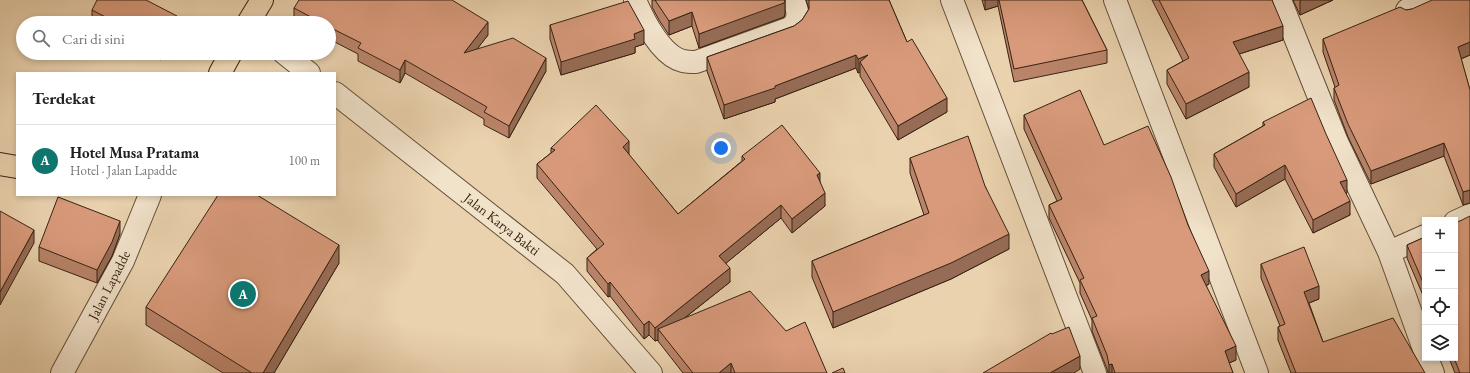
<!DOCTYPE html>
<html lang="id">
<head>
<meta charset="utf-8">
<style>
  body { margin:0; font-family:"EB Garamond",serif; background:#f6f6f6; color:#202124 }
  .controls { position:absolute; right:12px; bottom:12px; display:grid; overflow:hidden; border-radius:0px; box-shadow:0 2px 6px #0003 }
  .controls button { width:36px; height:36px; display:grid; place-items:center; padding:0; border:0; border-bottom:1px solid #e0e0e0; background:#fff; color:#202124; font:20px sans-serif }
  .you { position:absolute; left:721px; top:148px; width:14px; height:14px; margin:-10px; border:3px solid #fff; border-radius:50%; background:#1a73e8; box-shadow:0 0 0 6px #1a73e833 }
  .badge { display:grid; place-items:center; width:26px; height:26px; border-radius:50%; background:#0f766e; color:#fff; font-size:13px; font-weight:700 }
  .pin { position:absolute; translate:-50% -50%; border:2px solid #fff; box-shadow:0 1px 4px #0006 }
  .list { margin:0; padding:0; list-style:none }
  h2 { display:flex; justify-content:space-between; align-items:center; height:52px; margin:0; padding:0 16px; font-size:17px }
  h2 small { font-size:13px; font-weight:400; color:#757577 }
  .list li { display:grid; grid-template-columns:26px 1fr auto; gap:12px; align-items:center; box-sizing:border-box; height:72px; padding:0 16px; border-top:1px solid #e0e0e0 }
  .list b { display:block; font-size:15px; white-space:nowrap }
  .list p { margin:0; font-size:13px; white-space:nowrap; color:#757577 }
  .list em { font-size:13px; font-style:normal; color:#757577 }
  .icon { flex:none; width:22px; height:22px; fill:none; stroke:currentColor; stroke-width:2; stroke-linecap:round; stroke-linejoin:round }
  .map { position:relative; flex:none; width:1470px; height:373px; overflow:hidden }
  .search { position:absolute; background:#fff; box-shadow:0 2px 6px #0003; left:16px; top:16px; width:320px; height:44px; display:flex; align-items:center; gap:10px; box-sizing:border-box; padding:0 14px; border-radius:22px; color:#757577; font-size:15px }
  .panel { position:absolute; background:#fff; box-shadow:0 2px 6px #0003; left:16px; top:72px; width:320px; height:124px; border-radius:0px }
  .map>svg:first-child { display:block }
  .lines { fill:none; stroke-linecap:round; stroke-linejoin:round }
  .minor-casing { stroke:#644e3a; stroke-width:24 }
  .highway-casing { stroke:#372213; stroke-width:24 }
  .minor { stroke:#f1e2ca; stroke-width:22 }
  .highway { stroke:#ead2ae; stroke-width:22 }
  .wall { fill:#ba846a; stroke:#372213 }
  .shaded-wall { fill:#976c56; stroke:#372213 }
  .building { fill:#d89a7b; stroke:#372213 }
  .labels { text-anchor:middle; stroke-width:3; stroke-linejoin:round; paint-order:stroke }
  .street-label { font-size:14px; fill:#372213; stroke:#f1e2ca }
</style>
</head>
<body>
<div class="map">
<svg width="1470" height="373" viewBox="0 0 1470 373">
  <rect width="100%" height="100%" fill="#ead2ae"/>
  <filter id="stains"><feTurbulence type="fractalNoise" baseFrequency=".005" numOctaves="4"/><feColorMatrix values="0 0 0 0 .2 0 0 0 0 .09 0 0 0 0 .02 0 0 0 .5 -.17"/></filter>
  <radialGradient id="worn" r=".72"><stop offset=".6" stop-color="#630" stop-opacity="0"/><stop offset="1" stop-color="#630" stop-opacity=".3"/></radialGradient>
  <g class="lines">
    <defs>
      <path id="minor" d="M 635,0 C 643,19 661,56 683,61 C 687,62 692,62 696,62 L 790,28 C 801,20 798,10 793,0
        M 952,0 L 1095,373
        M 1115,0 L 1257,373
        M 1280,0 L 1337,142 L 1389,252 L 1425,352
        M 1407,10 L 1430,0
        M 284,53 L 309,73
        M 335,93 L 565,274 L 651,373
        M 1455,222 L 1470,215
        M 1389,252 L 1425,236
        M 1427,358 L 1433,373
        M 62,373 L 123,261 L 150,195"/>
      <path id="highway" d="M 248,23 L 262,0
        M 220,73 L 231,53
        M 0,164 L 17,167"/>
    </defs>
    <use href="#minor" class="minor-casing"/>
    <use href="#highway" class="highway-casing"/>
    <use href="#minor" class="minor"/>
    <use href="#highway" class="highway"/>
  </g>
  <path class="wall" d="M 652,0 L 785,0 L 785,13 L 784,17 L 699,48 L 692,26 L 669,35 L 659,20 L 652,7 Z
    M 806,0 L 889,0 L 907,42 L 947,112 L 898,140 L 860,76 L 860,72 L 858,73 L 856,68 L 775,99 L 775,102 L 724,119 L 707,71 L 707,57 L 794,26 L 802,20 L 809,9 Z
    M 982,0 L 1082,0 L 1107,50 L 1107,63 L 1014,82 L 998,6 L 985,10 Z
    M 1152,0 L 1272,0 L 1283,40 L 1239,54 L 1249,87 L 1186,119 L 1167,84 L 1167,70 L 1183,61 Z
    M 1293,0 L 1333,0 L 1300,15 Z
    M 294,8 L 488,35 L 477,49 L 546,71 L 509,138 L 484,125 L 484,119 L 405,73 L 400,83 L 358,61 L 358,54 L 329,39 L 329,23 L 297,23 L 294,21 Z
    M 1412,9 L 1470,55 L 1461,59 L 1470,90 L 1470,203 L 1463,205 L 1444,156 L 1371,184 L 1348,137 L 1334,100 L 1334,88 L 1335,87 L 1323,52 L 1323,39 L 1406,10 Z
    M 92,10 L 177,23 L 92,23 Z
    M 550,25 L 644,44 L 635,47 L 635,53 L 561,75 L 550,39 Z
    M 148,53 L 165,53 L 161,60 Z
    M 1024,115 L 1104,145 L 1209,284 L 1206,286 L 1236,360 L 1229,363 L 1233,373 L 1108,373 L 1107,369 L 1092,331 L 1092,320 L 1080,293 L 1080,283 L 1049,218 L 1049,205 L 1057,201 L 1024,129 Z
    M 1263,122 L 1347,193 L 1346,194 L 1350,215 L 1313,233 L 1285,179 L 1236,207 L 1214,167 L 1214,154 L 1263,126 Z
    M 551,148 L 629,155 L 678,214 L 742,161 L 742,156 L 820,182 L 825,206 L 792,233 L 781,218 L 726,263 L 730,282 L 686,317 L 786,331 L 827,373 L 683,373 L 658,341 L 658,340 L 655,341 L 649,335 L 644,339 L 610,296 L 608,297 L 587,271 L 587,258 L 597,249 L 537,178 L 537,164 L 551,153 Z
    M 910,158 L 985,186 L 1009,249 L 951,279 L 833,328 L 812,277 L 812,261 L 924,215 L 910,173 Z
    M 1460,221 L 1470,373 L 1455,373 L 1449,358 L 1455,358 Z
    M 120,234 L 112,256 L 97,283 L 39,261 L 39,247 Z
    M 1425,237 L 1425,300 L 1407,258 L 1407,245 Z
    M 339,263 L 274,373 L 223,373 L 146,325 L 146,307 Z
    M 1261,264 L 1319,299 L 1309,303 L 1323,342 L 1425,373 L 1291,373 L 1278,340 L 1278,327 L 1280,326 L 1261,278 Z"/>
  <path class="shaded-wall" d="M 785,0 L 785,13 L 784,17 L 699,48 L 699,34 Z
    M 985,0 L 998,0 L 998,6 L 985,10 Z
    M 1301,0 L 1333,0 L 1300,15 L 1300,1 Z
    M 692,12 L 692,26 L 669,35 L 669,21 Z
    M 177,16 L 177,23 L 174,23 Z
    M 488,22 L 488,35 L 464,66 L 464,53 Z
    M 1283,26 L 1283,40 L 1233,56 L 1233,42 Z
    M 644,30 L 644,44 L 635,47 L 635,53 L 561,75 L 561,62 Z
    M 1470,42 L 1470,55 L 1458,60 L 1458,47 Z
    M 161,53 L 165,53 L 161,60 Z
    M 856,55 L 856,68 L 775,99 L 775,102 L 724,119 L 724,105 Z
    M 868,55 L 860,62 L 860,72 L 858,73 L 858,59 Z
    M 546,58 L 546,71 L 509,138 L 509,126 Z
    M 405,60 L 405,73 L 400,83 L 400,70 Z
    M 1249,72 L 1249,87 L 1186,119 L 1186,104 Z
    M 947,98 L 947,112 L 898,140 L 898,126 Z
    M 629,141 L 629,155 L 623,147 Z
    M 1444,143 L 1444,156 L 1371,184 L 1371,171 Z
    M 1285,165 L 1285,179 L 1236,207 L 1236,194 Z
    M 820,173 L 820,186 L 817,175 Z
    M 1347,180 L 1347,193 L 1340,196 L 1340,182 Z
    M 1470,190 L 1470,203 L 1463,205 L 1463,192 Z
    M 825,193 L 825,206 L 792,233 L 792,219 Z
    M 1350,201 L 1350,215 L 1313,233 L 1313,220 Z
    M 781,205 L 781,218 L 719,269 L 719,256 Z
    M 120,221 L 120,234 L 112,256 L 97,283 L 97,270 Z
    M 34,230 L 34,243 L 0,305 L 0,292 Z
    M 1009,234 L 1009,249 L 951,279 L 833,328 L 833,312 Z
    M 339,245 L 339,263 L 274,373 L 263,373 Z
    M 730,268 L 730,282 L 663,335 L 658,329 L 658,340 L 655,341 L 655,328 Z
    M 1209,271 L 1209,284 L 1201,288 L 1201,275 Z
    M 610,282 L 610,296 L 608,297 L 608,284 Z
    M 1319,286 L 1319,299 L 1304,305 L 1304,292 Z
    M 649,321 L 649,335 L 644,339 L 644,325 Z
    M 1236,346 L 1236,360 L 1225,365 L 1225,351 Z
    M 1080,356 L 1080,369 L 1074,373 L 1050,373 Z
    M 731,363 L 731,373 L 719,373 Z
    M 1112,364 L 1112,373 L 1109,373 L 1109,365 Z"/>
  <path class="building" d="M 97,0 L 146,0 L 177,16 L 174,23 L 117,23 L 92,10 Z
    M 299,0 L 452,0 L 488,22 L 464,53 L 513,38 L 546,58 L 509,126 L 484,112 L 487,107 L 405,60 L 400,70 L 358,48 L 361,43 L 329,27 L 329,23 L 322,23 L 294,8 Z
    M 655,0 L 785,0 L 784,3 L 699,34 L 692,12 L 669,21 Z
    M 809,0 L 889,0 L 907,42 L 912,39 L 947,98 L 898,126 L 860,62 L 868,55 L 858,59 L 856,55 L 775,86 L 775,88 L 724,105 L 707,57 L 794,26 L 802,20 L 809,9 Z
    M 999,0 L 1082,0 L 1107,50 L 1014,69 Z
    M 1159,0 L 1272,0 L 1283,26 L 1233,42 L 1249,72 L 1186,104 L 1167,70 L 1189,58 Z
    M 1432,0 L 1470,0 L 1470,42 L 1458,47 L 1470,90 L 1470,190 L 1463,192 L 1444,143 L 1371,171 L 1348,124 L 1334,88 L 1339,85 L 1323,39 L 1400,7 L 1406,10 L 1412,9 Z
    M 628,1 L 644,30 L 634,34 L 635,39 L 561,62 L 550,25 Z
    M 1080,90 L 1104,145 L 1148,126 L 1171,177 L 1188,225 L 1209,271 L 1201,275 L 1236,346 L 1225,351 L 1233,373 L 1115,373 L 1112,364 L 1109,365 L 1107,355 L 1092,318 L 1097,316 L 1080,280 L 1084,278 L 1049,205 L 1062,199 L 1024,115 Z
    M 1311,98 L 1326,134 L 1347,180 L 1340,182 L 1350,201 L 1313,220 L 1285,165 L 1236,194 L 1214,154 L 1265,125 L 1263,122 Z
    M 596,105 L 629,141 L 623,147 L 678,214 L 745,159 L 742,156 L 782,125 L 820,173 L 817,175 L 825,193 L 792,219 L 781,205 L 719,256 L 730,268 L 655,328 L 649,321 L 644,325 L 610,282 L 608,284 L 587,258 L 604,244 L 537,164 L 555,150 L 551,148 Z
    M 968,136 L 985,186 L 1009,234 L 951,263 L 833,312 L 812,261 L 929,213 L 910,158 Z
    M 218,195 L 257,195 L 339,245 L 263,373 L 252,373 L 146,307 Z
    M 58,197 L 120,221 L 112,242 L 97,270 L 39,247 Z
    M 0,211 L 34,230 L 0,292 Z
    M 1470,216 L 1470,373 L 1460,373 L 1454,358 L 1455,358 L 1455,222 L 1460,221 Z
    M 1425,237 L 1425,287 L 1407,245 Z
    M 1304,247 L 1319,286 L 1304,292 L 1323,342 L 1393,318 L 1425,373 L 1296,373 L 1278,327 L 1285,324 L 1261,264 Z
    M 750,291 L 786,331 L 805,322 L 827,373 L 735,373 L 731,363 L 719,373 L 693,373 L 658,329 Z
    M 1069,327 L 1080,356 L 1050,373 L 983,373 L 1051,333 L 1052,334 Z
    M 843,368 L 845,373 L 832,373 Z"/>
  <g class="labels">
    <g class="street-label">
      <text transform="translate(502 224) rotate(38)" y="5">Jalan Karya Bakti</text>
      <text transform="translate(109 285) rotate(-63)" y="5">Jalan Lapadde</text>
    </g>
  </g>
  <rect width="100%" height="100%" filter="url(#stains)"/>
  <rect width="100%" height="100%" fill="url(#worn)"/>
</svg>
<div class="controls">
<button>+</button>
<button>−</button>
<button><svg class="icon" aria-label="locate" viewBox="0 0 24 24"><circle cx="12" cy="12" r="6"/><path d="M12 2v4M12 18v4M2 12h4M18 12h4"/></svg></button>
<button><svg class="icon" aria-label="layers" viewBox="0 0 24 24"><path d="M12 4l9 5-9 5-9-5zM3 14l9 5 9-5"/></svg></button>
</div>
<div class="you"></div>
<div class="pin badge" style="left:243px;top:294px">A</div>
<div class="search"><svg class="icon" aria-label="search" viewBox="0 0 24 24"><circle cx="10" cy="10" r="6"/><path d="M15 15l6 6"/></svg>Cari di sini</div>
<section class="panel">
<h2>Terdekat<small></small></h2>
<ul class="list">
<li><span class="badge">A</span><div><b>Hotel Musa Pratama</b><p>Hotel · Jalan Lapadde</p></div><em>100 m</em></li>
</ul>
</section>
</div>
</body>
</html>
